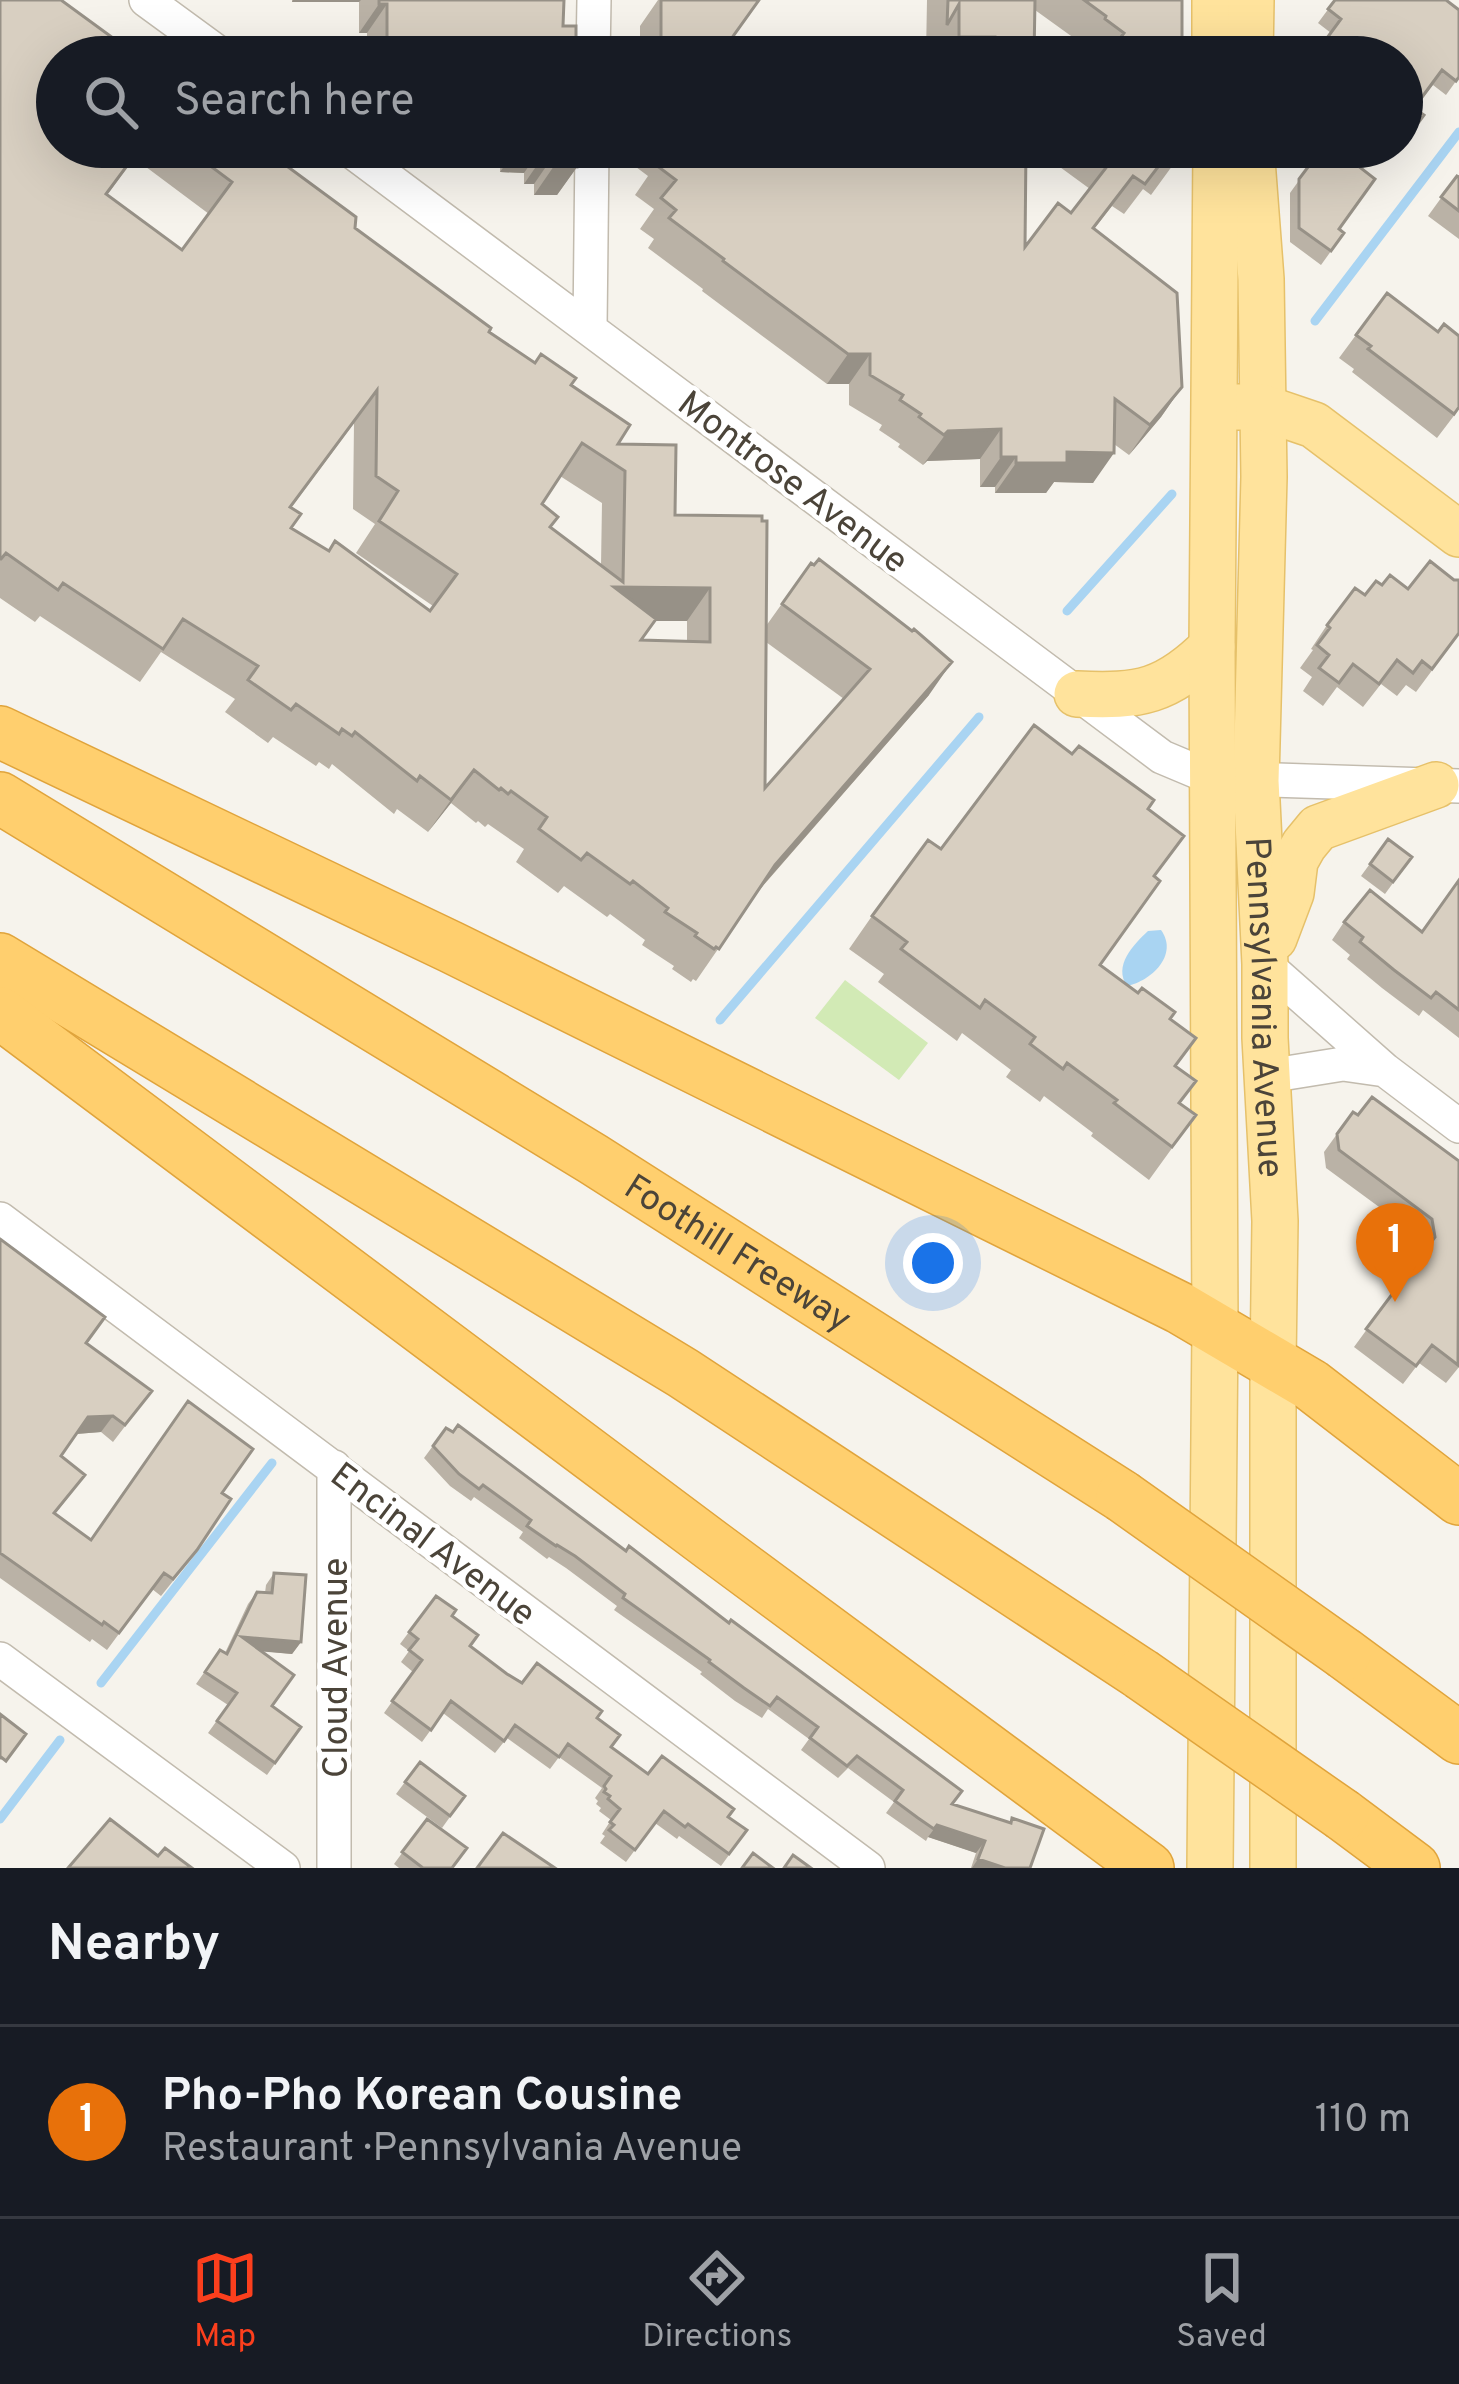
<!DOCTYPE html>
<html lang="en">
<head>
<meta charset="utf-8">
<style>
  body { margin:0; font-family:Overpass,sans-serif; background:#20242c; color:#f1f3f6 }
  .you { position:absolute; left:933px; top:1263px; width:42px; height:42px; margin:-30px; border:9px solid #fff; border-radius:50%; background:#1a73e8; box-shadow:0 0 0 18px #1a73e833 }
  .badge { display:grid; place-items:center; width:78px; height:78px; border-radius:50%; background:#fc3f1d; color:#fff; font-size:39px; font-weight:700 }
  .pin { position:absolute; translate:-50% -99px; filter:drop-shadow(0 3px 6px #0008) }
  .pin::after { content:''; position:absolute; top:63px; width:42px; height:36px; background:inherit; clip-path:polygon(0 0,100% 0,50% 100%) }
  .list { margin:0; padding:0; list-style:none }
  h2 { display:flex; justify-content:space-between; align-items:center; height:156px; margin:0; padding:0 48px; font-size:51px }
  h2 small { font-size:39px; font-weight:400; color:#9ea1a6 }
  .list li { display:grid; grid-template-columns:78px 1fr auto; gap:36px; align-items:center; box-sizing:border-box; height:192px; padding:0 48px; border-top:3px solid #363941 }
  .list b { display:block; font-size:45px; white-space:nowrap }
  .list p { margin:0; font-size:39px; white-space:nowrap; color:#9ea1a6 }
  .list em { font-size:39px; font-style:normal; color:#9ea1a6 }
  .icon { flex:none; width:66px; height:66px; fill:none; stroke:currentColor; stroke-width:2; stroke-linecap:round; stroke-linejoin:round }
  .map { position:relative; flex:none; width:1459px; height:1868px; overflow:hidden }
  .search { position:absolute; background:#171b24; box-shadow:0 12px 48px #0002; left:36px; right:36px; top:36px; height:132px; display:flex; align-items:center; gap:30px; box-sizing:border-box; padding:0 42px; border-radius:66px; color:#9ea1a6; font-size:45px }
  .sheet { height:348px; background:#171b24 }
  nav { display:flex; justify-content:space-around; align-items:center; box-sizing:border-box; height:168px; border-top:3px solid #363941; background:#171b24; font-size:33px; color:#9ea1a6 }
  nav a { display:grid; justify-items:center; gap:6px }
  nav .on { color:#fc3f1d }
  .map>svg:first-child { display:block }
  .green { fill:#d2eab5 }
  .water { fill:#a9d4f2 }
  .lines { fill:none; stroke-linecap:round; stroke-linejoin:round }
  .stream { stroke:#a9d4f2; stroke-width:9 }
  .minor-casing { stroke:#c2bbae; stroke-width:36 }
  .major-casing { stroke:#e6c16a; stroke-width:48 }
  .highway-casing { stroke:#e0a43c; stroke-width:54 }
  .minor { stroke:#fff; stroke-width:33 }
  .major { stroke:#ffe39c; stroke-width:45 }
  .highway { stroke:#ffcf6e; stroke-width:51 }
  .highway-bridge-casing { stroke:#e0a43c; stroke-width:54; stroke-linecap:butt }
  .highway-bridge { stroke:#ffcf6e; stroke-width:51 }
  .wall { fill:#bab2a6; fill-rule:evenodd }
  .shaded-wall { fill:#979187 }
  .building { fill:#d8cfc1; stroke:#979187; stroke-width:3; fill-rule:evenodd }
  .labels { text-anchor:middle; stroke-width:9; stroke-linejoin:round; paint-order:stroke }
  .street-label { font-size:36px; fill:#4b4439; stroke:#fff }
</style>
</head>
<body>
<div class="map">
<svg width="1459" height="1868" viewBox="0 0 1459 1868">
  <rect width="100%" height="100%" fill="#f6f3ec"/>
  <path class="green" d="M 845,980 L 928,1043 L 899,1080 L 815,1018 Z"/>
  <path class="water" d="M 1161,930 C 1179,955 1151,981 1127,986 C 1113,966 1133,945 1148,931 Z"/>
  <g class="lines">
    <path class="stream" d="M 1315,321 L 1459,132
      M 1067,611 L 1172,494
      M 720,1020 L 979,717
      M 101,1683 L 272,1463
      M 0,1819 L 60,1740"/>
    <defs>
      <path id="minor" d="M 146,0 L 224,57
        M 593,57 L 594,0
        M 346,147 L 1162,757 L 1212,778 L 1459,786
        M 590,328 L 592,147
        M 1265,964 L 1385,1070 L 1459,1126
        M 1268,1076 L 1343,1064 L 1385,1070
        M 0,1219 L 868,1868
        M 334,1467 L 334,1868
        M 0,1659 L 283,1868"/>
      <g id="major">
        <path d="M 1215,0 L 1215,57"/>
        <path d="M 1250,57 L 1251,0"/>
        <path id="s1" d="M 1251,147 L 1261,279 L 1264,477 L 1256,781 L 1265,964 L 1265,1038 L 1275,1221 L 1273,1364 L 1273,1868"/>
        <path d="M 1235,407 L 1261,407 L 1314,425 L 1459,534"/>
        <path d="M 1077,694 C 1140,697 1167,692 1212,647"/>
        <path d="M 1274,938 L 1291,893 L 1295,861 L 1304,845 L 1318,828 L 1436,785"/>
        <path d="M 1210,1868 L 1215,1327 L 1212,647 L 1216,147"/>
      </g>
      <g id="highway">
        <path d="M 0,732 L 451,947 L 1180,1308 L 1311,1385 L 1459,1499"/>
        <path id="s2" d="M 0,798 L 593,1159 L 1122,1496"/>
        <path d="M 0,959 L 683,1373 L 1141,1674"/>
        <path d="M 0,1013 L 714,1547 L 1148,1868"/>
        <path d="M 1345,1654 L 1459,1738"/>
        <path d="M 1343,1815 L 1414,1868"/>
      </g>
    </defs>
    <use href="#minor" class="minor-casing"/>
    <use href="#major" class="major-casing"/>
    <use href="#highway" class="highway-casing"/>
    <use href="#minor" class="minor"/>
    <use href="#major" class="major"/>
    <use href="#highway" class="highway"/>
    <defs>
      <path id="highway-bridge" d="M 1122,1496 L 1345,1654
        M 1141,1674 L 1343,1815"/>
    </defs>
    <use href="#highway-bridge" class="highway-bridge-casing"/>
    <use href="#highway-bridge" class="highway-bridge"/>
  </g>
  <path class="wall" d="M 0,0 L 57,147 L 261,147 L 355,228 L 489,332 L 571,385 L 766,626 L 811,563 L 929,695 L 756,894 L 696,981 L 693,979 L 691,982 L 672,969 L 674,966 L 642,945 L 645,940 L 610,914 L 607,917 L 564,886 L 558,893 L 516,862 L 524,849 L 488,824 L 485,827 L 478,821 L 476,823 L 451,803 L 428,832 L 397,809 L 394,814 L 332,764 L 329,769 L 319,762 L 316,766 L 273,737 L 268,743 L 225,712 L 235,699 L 161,652 L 140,682 L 40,616 L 35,622 L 0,598 ZM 134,158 L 209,214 L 182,250 L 107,195 ZM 354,423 L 353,509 L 375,524 L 356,553 L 433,606 L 430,611 L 291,528 L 291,508 ZM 560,476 L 602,503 L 601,566 L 550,528 L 542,504 ZM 655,621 L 687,621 L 687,641 L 642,640 ZM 766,642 L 844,699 L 765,788 Z
    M 292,0 L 564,0 L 563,26 L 576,57 L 367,57 L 367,33 L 359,33 L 359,2 L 292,2 Z
    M 658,0 L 760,0 L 730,42 L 750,57 L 640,57 L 640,26 Z
    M 927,0 L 1182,0 L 1182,57 L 1095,57 L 1084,49 L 1085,46 L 1035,10 L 1034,57 L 938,57 L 938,38 L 926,55 Z
    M 1335,0 L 1459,77 L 1446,95 L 1433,85 L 1415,108 L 1424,115 L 1402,145 L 1402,57 L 1331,33 L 1318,23 Z
    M 501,147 L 578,147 L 577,167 L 557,195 L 534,195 L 534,184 L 524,184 L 524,173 L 500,172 Z
    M 650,147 L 1026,147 L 1025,247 L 1071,213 L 1090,189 L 1038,151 L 1041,147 L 1186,147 L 1151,195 L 1143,189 L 1124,214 L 1112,206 L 1094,229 L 1182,387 L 1161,417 L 1129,455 L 1114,444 L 1093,483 L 1054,482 L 1046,493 L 995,493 L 995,487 L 980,487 L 980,459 L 927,461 L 923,465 L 898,447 L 900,444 L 879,430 L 882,425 L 849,405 L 849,384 L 827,384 L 702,291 L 703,289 L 648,248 L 654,239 L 640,229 L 654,209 L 635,195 L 648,176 L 636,167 Z
    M 1323,147 L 1348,153 L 1353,162 L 1339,229 L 1344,233 L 1321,265 L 1290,242 L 1290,193 Z
    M 1457,176 L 1459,177 L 1459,239 L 1428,216 Z
    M 1356,335 L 1459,409 L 1437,438 L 1352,372 L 1354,369 L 1339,358 Z
    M 1365,595 L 1459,634 L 1416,692 L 1406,685 L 1397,696 L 1381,684 L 1363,707 L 1337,687 L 1323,706 L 1303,691 L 1312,677 L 1300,668 L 1313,650 L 1311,649 L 1327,625 Z
    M 1148,809 L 1155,877 L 1100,965 L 1170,1019 L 1180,1103 L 1196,1115 L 1149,1180 L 1091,1136 L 1093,1133 L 1044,1096 L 1040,1102 L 1006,1077 L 1011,1070 L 962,1033 L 957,1041 L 878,982 L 884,974 L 849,949 L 872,916 L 941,849 Z
    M 1388,839 L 1412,857 L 1385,894 L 1361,876 Z
    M 1459,880 L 1459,1038 L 1423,1010 L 1419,1016 L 1382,988 L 1347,959 L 1350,955 L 1332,940 L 1344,922 L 1422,932 Z
    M 1353,1112 L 1459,1161 L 1459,1367 L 1446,1383 L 1419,1363 L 1403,1384 L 1354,1347 L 1422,1254 L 1420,1237 L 1326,1168 L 1324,1152 Z
    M 0,1239 L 86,1343 L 152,1391 L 113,1442 L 101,1432 L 76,1434 L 61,1456 L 73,1491 L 55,1514 L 91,1540 L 222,1493 L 185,1566 L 161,1596 L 152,1589 L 107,1650 L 92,1639 L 90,1642 L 0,1578 Z
    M 446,1428 L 953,1804 L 1009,1823 L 1012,1818 L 1030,1868 L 971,1868 L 976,1853 L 928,1837 L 926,1841 L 886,1813 L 894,1802 L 848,1768 L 838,1778 L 801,1750 L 809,1739 L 768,1709 L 762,1718 L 735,1701 L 700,1674 L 702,1672 L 614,1610 L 617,1606 L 566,1568 L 549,1557 L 547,1559 L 519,1538 L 523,1532 L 474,1497 L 471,1501 L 450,1486 L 424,1458 Z
    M 274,1573 L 301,1642 L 292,1654 L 262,1651 L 272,1706 L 301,1727 L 267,1775 L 208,1733 L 228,1705 L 196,1684 L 220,1650 L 225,1653 L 248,1604 L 257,1592 L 265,1593 L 266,1585 Z
    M 436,1596 L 452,1616 L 470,1646 L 507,1674 L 597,1718 L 611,1747 L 648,1774 L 728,1817 L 747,1830 L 721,1866 L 679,1836 L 677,1839 L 655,1823 L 626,1862 L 600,1843 L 605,1836 L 602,1834 L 611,1820 L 599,1811 L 601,1808 L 596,1804 L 598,1801 L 595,1798 L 602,1788 L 559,1757 L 550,1769 L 507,1738 L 495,1753 L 443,1713 L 422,1742 L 384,1713 L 413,1672 L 401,1662 L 409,1651 L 400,1644 Z
    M 420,1762 L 465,1796 L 442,1828 L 396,1794 Z
    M 427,1819 L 452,1868 L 399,1868 L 394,1864 Z"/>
  <path class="shaded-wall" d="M 293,0 L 361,0 L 359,2 L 292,2 Z
    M 379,4 L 387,4 L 367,33 L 359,33 Z
    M 959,37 L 995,37 L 981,57 L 945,57 Z
    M 387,44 L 461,45 L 453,57 L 378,57 Z
    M 518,147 L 542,147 L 524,173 L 500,172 Z
    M 544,155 L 554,155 L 534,184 L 524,184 Z
    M 554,166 L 577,167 L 557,195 L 534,195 Z
    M 848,354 L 870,354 L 849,384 L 827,384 Z
    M 1182,387 L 1161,417 L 1129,455 L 1150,425 Z
    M 1001,429 L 980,459 L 927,461 L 923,465 L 948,431 Z
    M 1067,452 L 1114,453 L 1093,483 L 1054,482 L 1046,493 L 995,493 L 1016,463 Z
    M 1001,457 L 1016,457 L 995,487 L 980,487 Z
    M 614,587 L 710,588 L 687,621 L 655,621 Z
    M 952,662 L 929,695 L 752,898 L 775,865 Z
    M 474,770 L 451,803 L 428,832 L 451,800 Z
    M 113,1416 L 101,1432 L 76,1434 L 88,1417 Z
    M 242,1637 L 301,1642 L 292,1654 L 234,1649 Z
    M 937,1825 L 985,1841 L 976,1853 L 928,1837 Z
    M 978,1859 L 1005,1868 L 972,1868 Z"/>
  <path class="building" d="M 0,0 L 61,0 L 139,57 L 57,57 L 57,147 L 141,147 L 106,194 L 182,250 L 232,182 L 185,147 L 261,147 L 356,217 L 355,228 L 491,328 L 489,332 L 535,363 L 541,354 L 576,378 L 571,385 L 630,425 L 618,444 L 676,445 L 675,515 L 762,516 L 762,521 L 767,521 L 765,788 L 870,669 L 782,604 L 811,563 L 814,565 L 819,559 L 912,631 L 914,629 L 952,662 L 775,865 L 719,949 L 716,947 L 714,949 L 695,936 L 697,933 L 665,912 L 668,908 L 633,881 L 630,884 L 587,853 L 581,860 L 539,829 L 547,817 L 511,791 L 508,794 L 501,788 L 499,790 L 474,770 L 451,800 L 420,776 L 417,781 L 355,732 L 352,736 L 342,729 L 339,734 L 296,704 L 291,710 L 248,680 L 258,666 L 183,619 L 163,649 L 63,583 L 58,590 L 6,553 L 1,559 L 0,559 ZM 377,390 L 376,476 L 398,491 L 379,521 L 457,574 L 430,611 L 335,541 L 329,551 L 291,528 L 301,514 L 290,507 ZM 582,443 L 625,471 L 623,582 L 550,527 L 558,517 L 542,504 ZM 614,587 L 710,588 L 710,642 L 641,640 L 656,619 Z
    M 379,0 L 564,0 L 563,26 L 576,26 L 576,57 L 461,57 L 461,45 L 387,44 L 387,4 L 379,4 Z
    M 661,0 L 759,0 L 729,42 L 750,57 L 661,57 Z
    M 948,0 L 1035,0 L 1034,57 L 995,57 L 995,37 L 959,37 L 959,4 L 947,25 Z
    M 1084,0 L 1182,0 L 1182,57 L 1106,57 L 1124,33 L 1105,19 L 1106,16 Z
    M 1335,0 L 1446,0 L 1459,10 L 1459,77 L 1456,81 L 1442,70 L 1414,108 L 1424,115 L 1407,138 L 1402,134 L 1402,57 L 1313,57 L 1341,19 L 1328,9 Z
    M 827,38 L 853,57 L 813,57 Z
    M 544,147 L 578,147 L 577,167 L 554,166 L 554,155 L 544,155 Z
    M 670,147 L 1026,147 L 1025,247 L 1058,203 L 1071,213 L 1112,160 L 1095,147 L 1186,147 L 1172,165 L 1164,159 L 1145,184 L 1133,176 L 1093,228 L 1177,293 L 1182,387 L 1150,425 L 1115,399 L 1114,453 L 1067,452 L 1067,463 L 1016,463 L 1016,457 L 1001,457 L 1001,429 L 948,431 L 944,435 L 919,417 L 921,414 L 900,400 L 903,395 L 870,375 L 870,354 L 848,354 L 723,261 L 724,259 L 669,218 L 676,210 L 661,198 L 676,180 L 656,165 Z
    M 1323,147 L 1352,147 L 1347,153 L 1355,159 L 1353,162 L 1375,179 L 1339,229 L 1344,233 L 1331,251 L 1299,228 L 1299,179 Z
    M 1457,176 L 1459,177 L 1459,211 L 1441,197 Z
    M 1387,293 L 1438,332 L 1444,324 L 1459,336 L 1459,407 L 1454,414 L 1368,349 L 1371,346 L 1356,335 Z
    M 1430,561 L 1454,580 L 1459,580 L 1459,633 L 1432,669 L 1422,661 L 1413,673 L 1397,660 L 1379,684 L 1353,664 L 1339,683 L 1319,668 L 1329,655 L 1317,645 L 1330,628 L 1327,625 L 1355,588 L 1365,595 L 1376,581 L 1382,585 L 1390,575 L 1408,589 Z
    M 1034,725 L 1072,754 L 1079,746 L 1136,787 L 1154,800 L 1148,809 L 1184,836 L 1154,876 L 1160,881 L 1100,965 L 1138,993 L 1142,988 L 1175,1012 L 1170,1019 L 1196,1038 L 1175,1066 L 1196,1081 L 1179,1103 L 1196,1115 L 1172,1147 L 1114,1103 L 1117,1100 L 1067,1063 L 1063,1069 L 1030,1044 L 1035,1037 L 985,1000 L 980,1008 L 901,949 L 907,942 L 872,916 L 928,840 L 941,849 Z
    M 1388,839 L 1412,857 L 1393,882 L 1370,864 Z
    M 1459,880 L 1459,1010 L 1436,992 L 1431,998 L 1394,970 L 1360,942 L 1363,937 L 1344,922 L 1370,890 L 1422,932 Z
    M 1372,1097 L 1459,1161 L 1458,1365 L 1432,1345 L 1416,1366 L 1366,1329 L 1435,1237 L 1432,1219 L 1339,1150 L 1337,1134 L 1353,1112 L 1358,1115 Z
    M 0,1239 L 105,1317 L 86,1343 L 152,1391 L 125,1425 L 113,1416 L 88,1417 L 61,1456 L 85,1475 L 54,1513 L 91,1540 L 188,1401 L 253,1449 L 222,1493 L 231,1499 L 197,1550 L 173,1579 L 164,1573 L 119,1633 L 104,1622 L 102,1625 L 0,1553 Z
    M 458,1425 L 626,1551 L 629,1546 L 729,1623 L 731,1620 L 962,1791 L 952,1804 L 1011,1823 L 1012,1818 L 1044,1829 L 1030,1868 L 1005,1868 L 978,1859 L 985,1841 L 937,1825 L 934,1829 L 918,1818 L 895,1801 L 903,1790 L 857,1756 L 847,1766 L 810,1738 L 818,1727 L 777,1697 L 770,1706 L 744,1688 L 709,1662 L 710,1660 L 623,1598 L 625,1594 L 575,1556 L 557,1545 L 556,1546 L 527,1526 L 531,1520 L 483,1485 L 479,1489 L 459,1474 L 433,1446 L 446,1428 L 453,1432 Z
    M 274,1573 L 306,1575 L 301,1642 L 242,1637 L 294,1675 L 272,1706 L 301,1727 L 275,1763 L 217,1721 L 237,1693 L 205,1672 L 220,1650 L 227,1654 L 257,1592 L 272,1593 Z
    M 436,1596 L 456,1610 L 452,1616 L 478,1635 L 470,1646 L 507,1674 L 522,1683 L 537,1663 L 602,1711 L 597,1718 L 620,1735 L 611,1747 L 648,1774 L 662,1756 L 734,1809 L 728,1817 L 747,1830 L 729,1854 L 688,1824 L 685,1827 L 664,1811 L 635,1850 L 609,1830 L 614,1825 L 610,1822 L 620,1809 L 608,1799 L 610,1796 L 604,1792 L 606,1789 L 604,1786 L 611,1776 L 568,1744 L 559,1757 L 515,1725 L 504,1741 L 451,1701 L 431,1730 L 392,1701 L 422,1660 L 409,1650 L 418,1639 L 409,1632 Z
    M 0,1714 L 26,1734 L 6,1761 L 1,1757 L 0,1759 Z
    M 420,1762 L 465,1796 L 450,1816 L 405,1782 Z
    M 110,1819 L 158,1856 L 165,1848 L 192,1868 L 68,1868 Z
    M 427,1819 L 467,1848 L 452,1868 L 423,1868 L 402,1852 Z
    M 503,1833 L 555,1868 L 477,1868 Z
    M 753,1853 L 773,1868 L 742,1868 Z
    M 793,1855 L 811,1868 L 784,1868 Z"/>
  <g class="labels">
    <g class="street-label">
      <text transform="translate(794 481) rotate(37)" y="13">Montrose Avenue</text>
      <text dy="13" stroke="none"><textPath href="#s1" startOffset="861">Pennsylvania Avenue</textPath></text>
      <text dy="13" stroke="none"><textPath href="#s2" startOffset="867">Foothill Freeway</textPath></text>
      <text transform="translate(434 1543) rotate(37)" y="13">Encinal Avenue</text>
      <text transform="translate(334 1668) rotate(-90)" y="13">Cloud Avenue</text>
    </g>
  </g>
</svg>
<div class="you"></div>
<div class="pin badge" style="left:1395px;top:1302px;background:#e8710a">1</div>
<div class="search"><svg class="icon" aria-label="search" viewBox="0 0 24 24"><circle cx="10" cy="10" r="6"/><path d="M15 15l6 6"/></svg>Search here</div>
</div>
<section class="sheet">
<h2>Nearby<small></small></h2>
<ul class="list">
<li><span class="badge" style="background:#e8710a">1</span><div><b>Pho-Pho Korean Cousine</b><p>Restaurant · Pennsylvania Avenue</p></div><em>110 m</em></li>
</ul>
</section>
<nav>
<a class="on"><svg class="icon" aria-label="map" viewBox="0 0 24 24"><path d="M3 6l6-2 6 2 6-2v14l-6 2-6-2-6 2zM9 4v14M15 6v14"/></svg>Map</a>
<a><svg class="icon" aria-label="directions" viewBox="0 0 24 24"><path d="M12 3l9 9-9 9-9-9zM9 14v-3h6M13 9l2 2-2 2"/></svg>Directions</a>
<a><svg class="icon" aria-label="saved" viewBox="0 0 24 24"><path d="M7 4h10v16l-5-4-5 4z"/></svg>Saved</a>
</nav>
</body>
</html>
